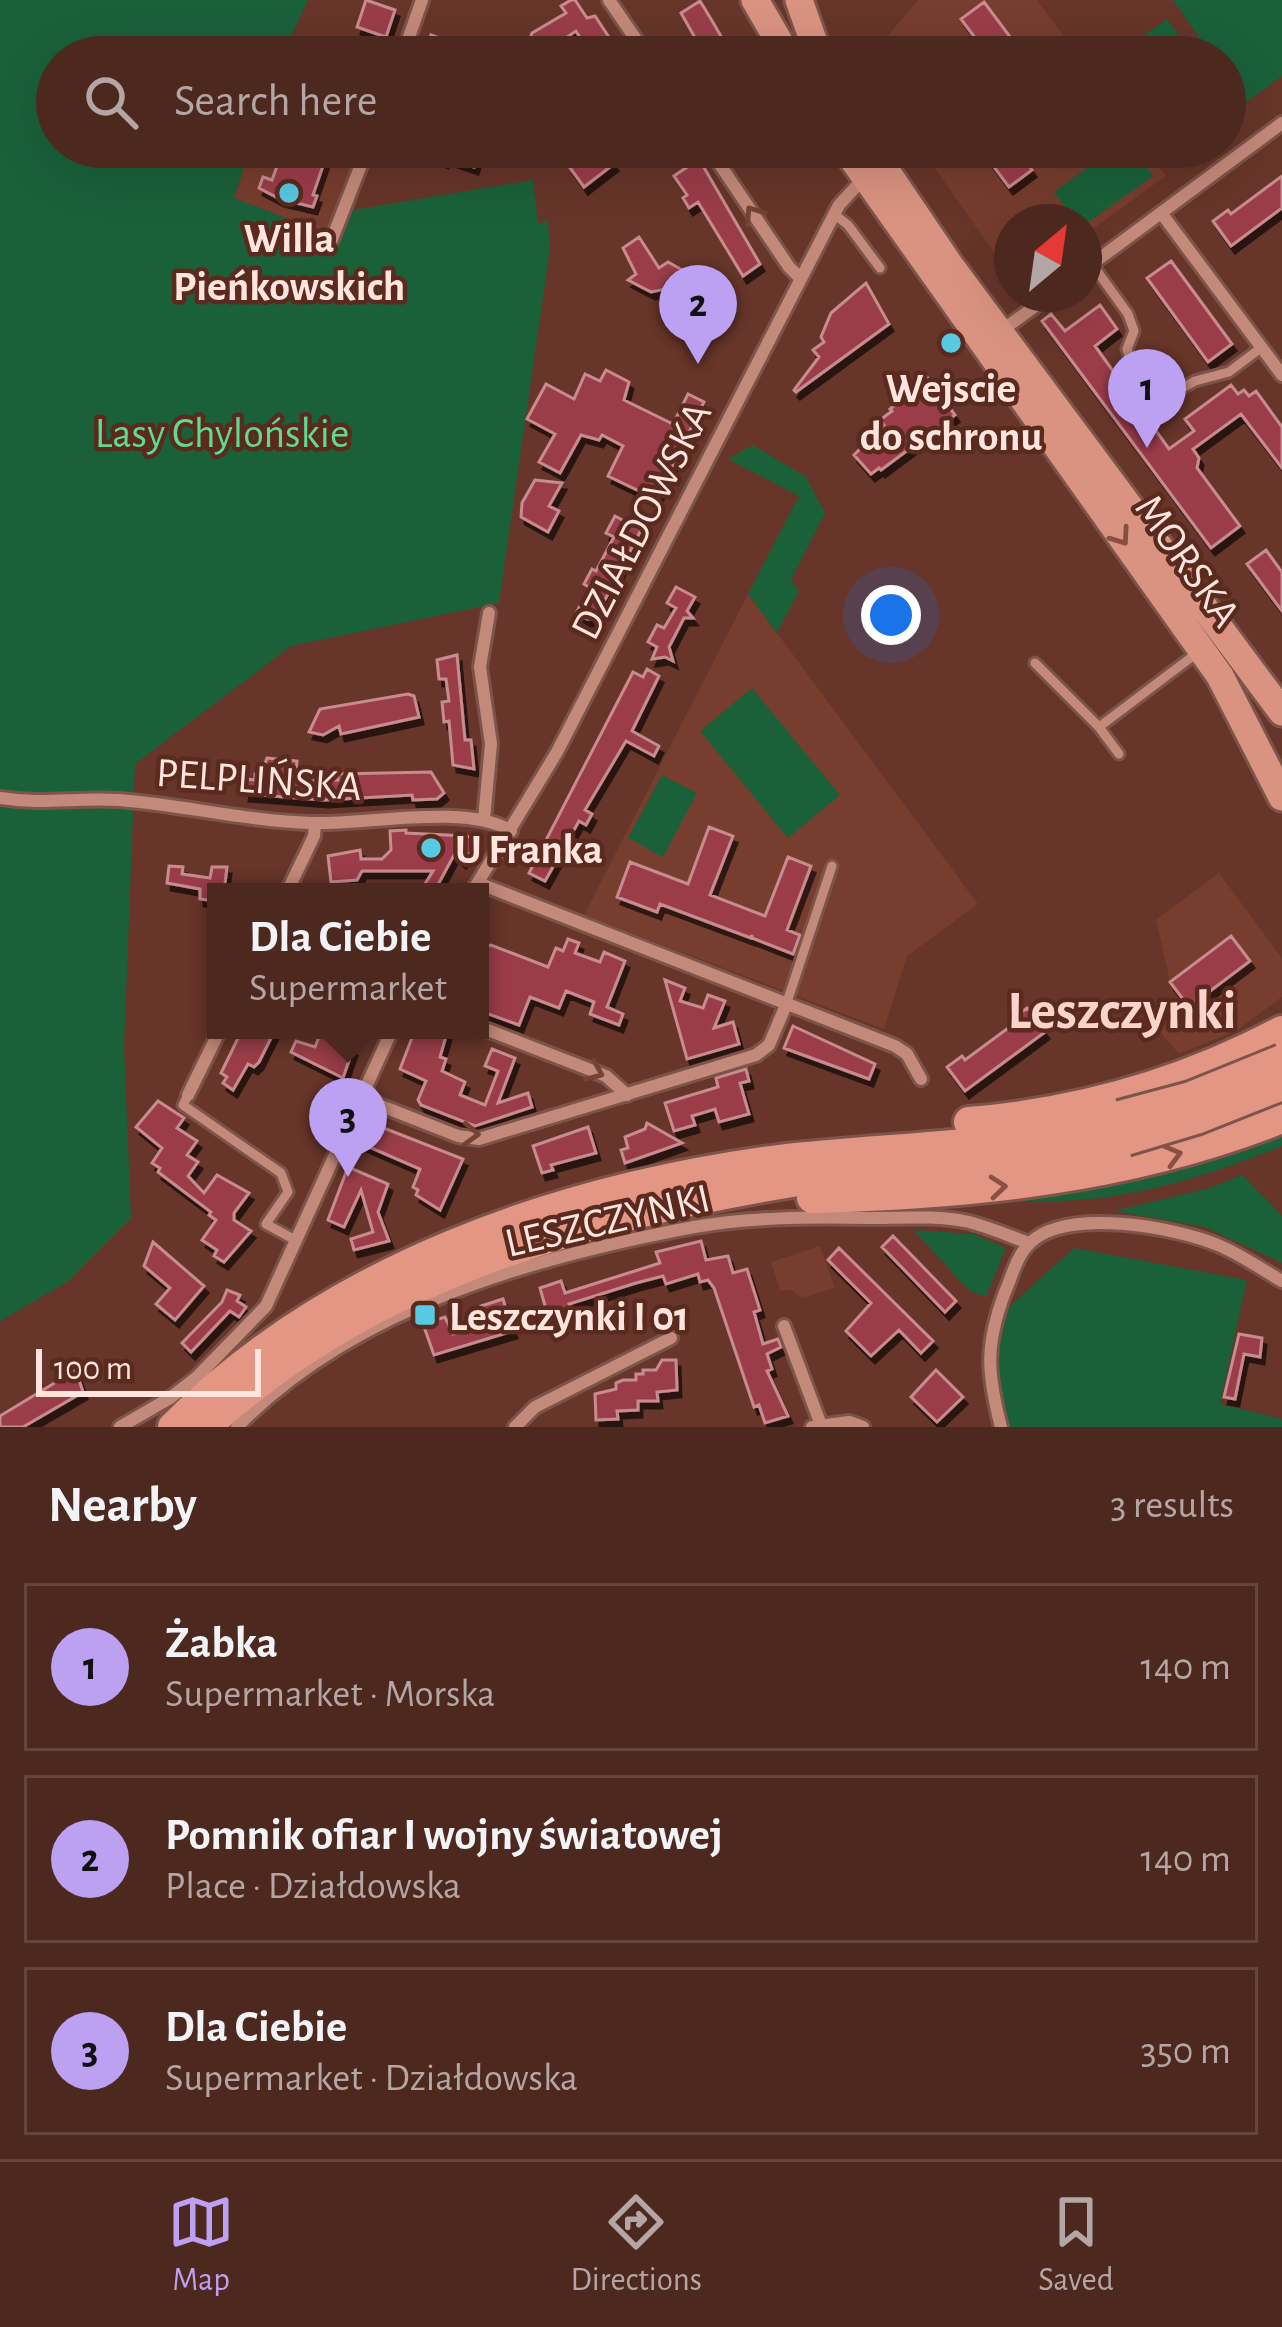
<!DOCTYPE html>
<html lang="en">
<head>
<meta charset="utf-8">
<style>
  body { margin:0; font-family:"Alegreya Sans",sans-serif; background:#57342c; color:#f1f3f6 }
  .compass { position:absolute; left:994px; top:204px; width:108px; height:108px; border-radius:50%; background:#4d281f; box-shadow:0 12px 48px #0002; rotate:29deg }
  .scale { position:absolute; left:36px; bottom:30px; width:225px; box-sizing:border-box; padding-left:12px; border:6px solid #ffe5de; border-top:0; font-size:33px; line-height:42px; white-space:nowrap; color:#ffe5de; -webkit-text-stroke:9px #5b2a1e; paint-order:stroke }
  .you { position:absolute; left:891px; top:615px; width:42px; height:42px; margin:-30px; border:9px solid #fff; border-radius:50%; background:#1a73e8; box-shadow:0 0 0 18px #1a73e833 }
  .badge { display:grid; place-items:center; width:78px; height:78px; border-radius:50%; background:#bca0f2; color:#111; font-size:39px; font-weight:700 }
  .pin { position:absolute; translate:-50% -99px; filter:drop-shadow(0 3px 6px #0008) }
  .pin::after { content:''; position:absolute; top:63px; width:42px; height:36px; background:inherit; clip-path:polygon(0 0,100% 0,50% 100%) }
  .popup { position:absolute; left:207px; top:883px; width:282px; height:156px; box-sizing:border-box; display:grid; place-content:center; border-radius:0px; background:#4d281f; filter:drop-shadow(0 3px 9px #0005); font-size:39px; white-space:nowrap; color:#b3a6a4 }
  .popup b { font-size:45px; color:#f1f3f6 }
  .popup::after { content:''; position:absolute; left:50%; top:100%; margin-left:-24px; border:24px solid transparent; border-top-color:#4d281f }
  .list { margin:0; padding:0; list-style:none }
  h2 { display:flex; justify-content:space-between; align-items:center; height:156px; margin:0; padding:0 48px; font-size:51px }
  h2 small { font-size:39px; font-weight:400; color:#b3a6a4 }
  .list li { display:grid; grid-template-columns:78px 1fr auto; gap:36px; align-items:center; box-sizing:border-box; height:168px; margin:0 24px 24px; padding:0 24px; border:3px solid #64443d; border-radius:0px }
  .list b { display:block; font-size:45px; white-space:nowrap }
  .list p { margin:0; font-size:39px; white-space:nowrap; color:#b3a6a4 }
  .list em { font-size:39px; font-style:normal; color:#b3a6a4 }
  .icon { flex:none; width:66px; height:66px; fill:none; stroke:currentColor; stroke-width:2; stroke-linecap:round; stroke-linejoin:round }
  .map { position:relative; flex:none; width:1282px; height:1427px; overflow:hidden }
  .search { position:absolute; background:#4d281f; box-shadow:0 12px 48px #0002; left:36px; right:36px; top:36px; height:132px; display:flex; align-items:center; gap:30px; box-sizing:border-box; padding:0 42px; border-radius:66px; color:#b3a6a4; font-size:45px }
  .sheet { height:732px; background:#4d281f }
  nav { display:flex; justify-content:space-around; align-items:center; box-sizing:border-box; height:168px; border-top:3px solid #64443d; background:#4d281f; font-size:33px; color:#b3a6a4 }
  nav a { display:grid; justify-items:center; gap:6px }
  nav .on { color:#bca0f2 }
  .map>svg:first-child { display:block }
  .built { fill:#773d2e }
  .green { fill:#1a613a }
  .building { fill:#9a3e4a; stroke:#c88b8f; stroke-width:3; filter:url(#shadow) }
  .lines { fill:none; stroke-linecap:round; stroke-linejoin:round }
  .service-casing { stroke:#7d5449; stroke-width:15 }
  .minor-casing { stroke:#7d5449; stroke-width:18 }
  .primary-casing { stroke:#7d5449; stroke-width:33 }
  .trunk-casing { stroke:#7d5449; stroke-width:36 }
  .service { stroke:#c3897a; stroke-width:9 }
  .minor { stroke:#c3897a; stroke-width:12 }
  .primary { stroke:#db9381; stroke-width:27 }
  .trunk { stroke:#e39684; stroke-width:30 }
  .trunk-bridge-casing { stroke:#7d5449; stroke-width:36; stroke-linecap:butt }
  .trunk-bridge { stroke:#e39684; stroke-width:30 }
  .oneway { stroke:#754235 }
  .oneway2 { stroke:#884f41 }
  .oneway3 { stroke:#8b5042 }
  .poi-dot { fill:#57c9e2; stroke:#5b2a1e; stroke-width:4.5 }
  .labels { text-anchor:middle; stroke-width:9; stroke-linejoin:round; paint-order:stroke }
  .poi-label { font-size:42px; font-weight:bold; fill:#ffe5de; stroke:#5b2a1e }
  .park-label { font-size:42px; fill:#5edb91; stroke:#5b2a1e }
  .street-label { font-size:42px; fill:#ffe5de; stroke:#5b2a1e }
  .district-label { font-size:54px; font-weight:bold; fill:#fad3ca; stroke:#5b2a1e }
</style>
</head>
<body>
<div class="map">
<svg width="1282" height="1427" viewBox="0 0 1282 1427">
  <defs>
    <filter id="shadow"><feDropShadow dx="4" dy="7" stdDeviation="0" flood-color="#0009"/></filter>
  </defs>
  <rect width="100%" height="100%" fill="#673529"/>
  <path class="built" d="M 918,0 L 1037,0 L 1079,57 L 870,57 Z
    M 251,147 L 358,149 L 327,234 L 234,198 Z
    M 920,147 L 1145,147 L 1166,176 L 1084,235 L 1084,222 L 1012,222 L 1012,278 Z
    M 748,594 L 978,904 L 907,956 L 884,1029 L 584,915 Z
    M 1219,873 L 1282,958 L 1282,997 L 1237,1030 L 1179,1054 L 1158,1030 L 1188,1007 L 1170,982 L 1156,920 Z
    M 820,1246 L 835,1288 L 802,1298 L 791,1290 L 780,1291 L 771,1262 Z"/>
  <path class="green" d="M 0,0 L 308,0 L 281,57 L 57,57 L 57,147 L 251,147 L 234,198 L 327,234 L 335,213 L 533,180 L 538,224 L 548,220 L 550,249 L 499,603 L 291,646 L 135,764 L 124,1046 L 131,1218 L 67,1282 L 0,1321 Z
    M 1173,0 L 1282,0 L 1282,76 L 1245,103 L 1225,74 L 1225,57 L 1213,57 Z
    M 1167,19 L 1194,57 L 1120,57 L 1118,54 Z
    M 1116,147 L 1132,147 L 1153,176 L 1084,225 L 1084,222 L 1076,222 L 1054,192 Z
    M 753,445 L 806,477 L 825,513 L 791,580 L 799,591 L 777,633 L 748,594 L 799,496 L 728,459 Z
    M 752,688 L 840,795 L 788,838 L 700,731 Z
    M 662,775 L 697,793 L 663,857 L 628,838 Z
    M 1282,1136 L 1282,1146 C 1183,1186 1090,1212 983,1197 C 1092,1187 1178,1175 1282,1136 Z
    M 1243,1175 L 1282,1216 L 1282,1263 L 1205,1227 L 1115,1211 L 1209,1188 Z
    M 914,1230 L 973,1234 L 1006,1248 L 986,1297 L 968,1290 Z
    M 1074,1248 L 1247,1280 L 1220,1404 L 1282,1419 L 1282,1427 L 1010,1427 L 998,1380 L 999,1316 Z"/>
  <path class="building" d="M 366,0 L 395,10 L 386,37 L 357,27 Z
    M 571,0 L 575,0 L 587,18 L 595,16 L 622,57 L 592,57 L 576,31 L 537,57 L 528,44 L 532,33 L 566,13 L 561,6 Z
    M 700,1 L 711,19 L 733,57 L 706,57 L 681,13 Z
    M 984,2 L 1025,57 L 968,57 L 982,47 L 961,19 Z
    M 431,35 L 487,55 L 487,57 L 429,57 L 423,54 Z
    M 284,147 L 315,147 L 328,151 L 313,195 L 317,196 L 313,207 L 280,199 L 259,188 L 263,177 L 272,180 Z
    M 409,147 L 481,147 L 474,167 L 445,157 L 444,161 Z
    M 593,147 L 602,147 L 614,164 L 584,187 L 568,165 Z
    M 979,147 L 1015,147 L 1032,170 L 1009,187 Z
    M 699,159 L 760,264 L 743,276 L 698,202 L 689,208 L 683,198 L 687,195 L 674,176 Z
    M 1282,176 L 1282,208 L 1231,246 L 1213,221 L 1228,210 L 1231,214 Z
    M 639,237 L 659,268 L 668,262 L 684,271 L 676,287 L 651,292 L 628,280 L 636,274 L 623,248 Z
    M 1171,261 L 1232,344 L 1208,362 L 1147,278 Z
    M 866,283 L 889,324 L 796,392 L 794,390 L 819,357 L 813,350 L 824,342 L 821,337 L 831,313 Z
    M 1100,305 L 1117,329 L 1095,346 L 1169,449 L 1194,431 L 1185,419 L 1231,385 L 1238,394 L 1244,390 L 1249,396 L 1256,391 L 1282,427 L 1282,468 L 1241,414 L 1193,449 L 1199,458 L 1197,468 L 1240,526 L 1211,548 L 1042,321 L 1051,314 L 1065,331 Z
    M 606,370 L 629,382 L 624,400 L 673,424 L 688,394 L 704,402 L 656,499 L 608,476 L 623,446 L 602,435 L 599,440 L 581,435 L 560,473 L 539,462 L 555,434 L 527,419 L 546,384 L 574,399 L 585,374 L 600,381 Z
    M 927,377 L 955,415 L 881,470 L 879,468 L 871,474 L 854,455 L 884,425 L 880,420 L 892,411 L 890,409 Z
    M 535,480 L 562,483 L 549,506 L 559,511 L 548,532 L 521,517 L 522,503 Z
    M 615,516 L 641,530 L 595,619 L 587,619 L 576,613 L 590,588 L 584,584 L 592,569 L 596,571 L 614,537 L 606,533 Z
    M 1266,550 L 1282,572 L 1282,611 L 1247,564 Z
    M 676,587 L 695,597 L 687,611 L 693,618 L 684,618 L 669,647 L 673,661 L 665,657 L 652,659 L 657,647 L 648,642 L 657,625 L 664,628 L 676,608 L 667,603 Z
    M 457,655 L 465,740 L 471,740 L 474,769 L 453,765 L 449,721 L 444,722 L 442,702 L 449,701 L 446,679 L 439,679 L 437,660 Z
    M 647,669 L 659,676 L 632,731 L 659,746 L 654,756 L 626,741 L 585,810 L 592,814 L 586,825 L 579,821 L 545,881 L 529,873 L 633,672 L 643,677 Z
    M 408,694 L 414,696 L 419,717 L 341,734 L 339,726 L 323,735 L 309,732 L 320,709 Z
    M 267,758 L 297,761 L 296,770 L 305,771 L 307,781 L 338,780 L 338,774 L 431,772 L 444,793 L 437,799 L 413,800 L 412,795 L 324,800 L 245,794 L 247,779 L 255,780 L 255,774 L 261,774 Z
    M 709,827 L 733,836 L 710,895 L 765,916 L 788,857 L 811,866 L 787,930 L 800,935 L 793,954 L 752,938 L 752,935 L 751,938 L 660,904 L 657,912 L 617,897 L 630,862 L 688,884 Z
    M 406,830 L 406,833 L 467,836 L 475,840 L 472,845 L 476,847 L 462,861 L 454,855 L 434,892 L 420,892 L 433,871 L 362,871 L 357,880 L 331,882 L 328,856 L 360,850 L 361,859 L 382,859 L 391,850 L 390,831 Z
    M 169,866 L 183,867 L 182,874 L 210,878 L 212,867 L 227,867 L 224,892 L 216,892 L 216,901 L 200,899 L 200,889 L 167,883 Z
    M 1231,936 L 1250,961 L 1189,1007 L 1170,982 Z
    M 568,939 L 579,943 L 575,953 L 600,962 L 604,952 L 625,961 L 607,1007 L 623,1014 L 619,1025 L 590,1014 L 594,1002 L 566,991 L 559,1008 L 530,997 L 519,1025 L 480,1011 L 480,948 L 491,945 L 548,967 L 556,948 L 563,951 Z
    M 665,980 L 685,988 L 680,1001 L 703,1008 L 708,995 L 725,1001 L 714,1028 L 733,1022 L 739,1044 L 687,1059 Z
    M 1027,1008 L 1045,1032 L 965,1091 L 947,1067 L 962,1056 L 965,1060 L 1015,1023 L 1012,1019 Z
    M 793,1026 L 875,1064 L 869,1079 L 784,1048 Z
    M 242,1030 L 275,1030 L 259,1062 L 254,1067 L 248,1064 L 233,1090 L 223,1083 L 227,1077 L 221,1073 Z
    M 322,1030 L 342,1030 L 335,1041 L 353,1049 L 343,1078 L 291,1052 L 296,1041 L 315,1047 Z
    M 415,1030 L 447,1033 L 440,1057 L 446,1059 L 442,1071 L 465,1082 L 460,1095 L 485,1105 L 498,1071 L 485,1066 L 492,1049 L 515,1058 L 498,1103 L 528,1093 L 532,1107 L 475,1126 L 421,1105 L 418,1100 L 426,1081 L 400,1069 Z
    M 746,1069 L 749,1081 L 740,1083 L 749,1114 L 719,1122 L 715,1109 L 692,1116 L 695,1125 L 674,1131 L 665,1103 L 718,1087 L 716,1078 Z
    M 158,1101 L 184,1118 L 177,1128 L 197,1141 L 187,1155 L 198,1162 L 188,1176 L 204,1193 L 217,1175 L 249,1193 L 234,1213 L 234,1220 L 251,1231 L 224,1262 L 214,1256 L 217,1250 L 202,1240 L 216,1220 L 209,1215 L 211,1212 L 158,1172 L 160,1168 L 152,1163 L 162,1148 L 136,1127 Z
    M 371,1123 L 463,1159 L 440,1210 L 416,1195 L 418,1190 L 413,1187 L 420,1169 L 362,1144 Z
    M 647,1123 L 682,1143 L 625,1163 L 621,1150 L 628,1148 L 625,1137 L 645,1129 Z
    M 588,1127 L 596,1153 L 551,1165 L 553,1170 L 542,1173 L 533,1146 Z
    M 348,1167 L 388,1184 L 378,1212 L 389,1241 L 354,1250 L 351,1239 L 373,1232 L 361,1190 L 344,1227 L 328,1220 Z
    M 893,1236 L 956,1301 L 945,1312 L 882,1247 Z
    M 701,1241 L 706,1260 L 728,1256 L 733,1273 L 747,1269 L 760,1310 L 754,1312 L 763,1344 L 778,1339 L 781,1347 L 767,1354 L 772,1369 L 767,1371 L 788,1416 L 765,1423 L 759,1405 L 754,1407 L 714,1288 L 708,1280 L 700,1282 L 698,1274 L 666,1284 L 663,1276 L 636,1283 L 569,1304 L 572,1312 L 549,1320 L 540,1288 L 561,1281 L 565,1293 L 660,1263 L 656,1252 Z
    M 153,1242 L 204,1286 L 175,1320 L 156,1304 L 170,1288 L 144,1266 Z
    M 839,1248 L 933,1341 L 921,1353 L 899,1330 L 871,1356 L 846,1331 L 871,1303 L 828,1260 Z
    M 227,1290 L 240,1295 L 237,1301 L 246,1307 L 239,1317 L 230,1311 L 191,1352 L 182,1343 L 222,1302 Z
    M 503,1299 L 513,1331 L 434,1355 L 423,1324 L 445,1317 L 453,1334 L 487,1324 L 481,1306 Z
    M 1239,1334 L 1262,1338 L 1260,1357 L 1244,1354 L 1235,1399 L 1224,1397 Z
    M 662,1360 L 676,1360 L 677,1390 L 657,1392 L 658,1401 L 638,1401 L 638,1410 L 617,1411 L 618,1419 L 596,1420 L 595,1394 L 616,1389 L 616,1383 L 623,1380 L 636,1380 L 636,1374 L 643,1374 L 643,1370 L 656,1370 Z
    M 76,1370 L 83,1392 L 23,1427 L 0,1427 L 0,1416 Z
    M 936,1370 L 963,1397 L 937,1422 L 911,1397 Z"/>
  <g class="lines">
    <defs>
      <path id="service" d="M 834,214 L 848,225 L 880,268
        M 1092,264 L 1128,314 L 1134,331 L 1127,349 L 1130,358 L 1159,401 L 1195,381 L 1229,372 L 1262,347
        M 1035,663 L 1099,727
        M 1119,754 L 1099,727 L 1197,653
        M 786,1005 L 832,866
        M 188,1095 L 183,1105 L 281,1173 L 288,1192 L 266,1224 L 297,1241"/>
      <path id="minor" d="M 609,0 L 648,57
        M 402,57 L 422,0
        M 708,147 L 789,267 L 801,279
        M 1162,214 L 1282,375
        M 332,239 L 368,147
        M 1084,270 L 1282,123
        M 1001,331 L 1052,294
        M 0,798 C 44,805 77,797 119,800 C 183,805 247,821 311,823 C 365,825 466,803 511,831
        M 484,819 L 491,744 L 480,667 L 489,613
        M 478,883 L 895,1046 L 907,1054 L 921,1079
        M 287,892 L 314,836 L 315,823
        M 472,892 L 557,752 L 839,205 L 864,178
        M 480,1027 L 606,1076 L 627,1095
        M 188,1095 L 220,1030
        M 361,1098 L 458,1136 L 479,1139 L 756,1055 L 769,1045 L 786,1005
        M 784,1326 L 821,1425
        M 120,1427 L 170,1398 L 197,1377 L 266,1306 L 392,1030
        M 237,1427 C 354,1307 534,1257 694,1227 C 750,1217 810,1217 868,1218 C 900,1218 936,1215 969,1222 C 989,1227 1009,1236 1029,1243
        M 515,1427 L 535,1407 L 671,1338
        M 812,1427 L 849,1422 L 863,1427
        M 1001,1427 C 987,1373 985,1345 1005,1292 C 1012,1276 1017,1255 1030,1243 C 1066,1207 1175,1227 1218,1245 C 1240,1254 1261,1269 1282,1281"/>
      <path id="primary" d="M 755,0 L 788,57
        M 799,0 L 819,57
        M 844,147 L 1220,676 L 1282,797
        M 870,147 L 949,264 L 1282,712"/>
      <path id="trunk" d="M 969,1122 C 1080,1113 1184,1083 1282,1031
        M 812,1198 C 973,1194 1131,1178 1282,1118
        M 173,1427 C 330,1268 560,1189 778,1160 C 859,1150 942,1149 1022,1137 C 1055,1132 1088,1123 1120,1116
        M 206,1427 C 367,1278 579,1217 792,1182 C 903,1164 1015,1158 1126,1140"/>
    </defs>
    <use href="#service" class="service-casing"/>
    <use href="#minor" class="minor-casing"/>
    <use href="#primary" class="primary-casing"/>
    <use href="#trunk" class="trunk-casing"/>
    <use href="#service" class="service"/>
    <use href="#minor" class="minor"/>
    <use href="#primary" class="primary"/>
    <use href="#trunk" class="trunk"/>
    <defs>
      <path id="trunk-bridge" d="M 1120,1116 L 1191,1097 L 1282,1060
        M 1126,1140 L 1196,1119 L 1282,1085"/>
    </defs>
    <use href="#trunk-bridge" class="trunk-bridge-casing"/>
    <use href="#trunk-bridge" class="trunk-bridge"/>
  </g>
  <defs><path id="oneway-chevron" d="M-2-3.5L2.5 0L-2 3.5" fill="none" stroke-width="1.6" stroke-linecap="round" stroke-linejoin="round" transform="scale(3)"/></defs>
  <g class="oneway">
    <use href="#oneway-chevron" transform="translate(753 214) rotate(-124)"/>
    <use href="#oneway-chevron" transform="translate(595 1072) rotate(23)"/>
    <use href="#oneway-chevron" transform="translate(471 1134) rotate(2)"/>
  </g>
  <use class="oneway2" href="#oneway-chevron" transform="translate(1121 537) rotate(55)"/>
  <g class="oneway3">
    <use href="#oneway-chevron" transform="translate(1173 1155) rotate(-15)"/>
    <use href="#oneway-chevron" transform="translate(998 1187) rotate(-5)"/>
  </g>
  <g class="poi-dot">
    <circle cx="289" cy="193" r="12"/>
    <circle cx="951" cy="343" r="12"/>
    <circle cx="431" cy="848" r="12"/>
    <rect x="413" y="1303" width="24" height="24" rx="6"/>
  </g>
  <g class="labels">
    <g class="poi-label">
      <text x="289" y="252">Willa<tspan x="289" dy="48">Pieńkowskich</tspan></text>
      <text x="951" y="402">Wejscie<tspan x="951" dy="48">do schronu</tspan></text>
      <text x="455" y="863" text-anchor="start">U Franka</text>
      <text x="449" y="1330" text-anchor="start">Leszczynki I 01</text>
    </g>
    <g class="park-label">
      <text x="222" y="447">Lasy Chylońskie</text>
    </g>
    <g class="street-label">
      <text transform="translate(640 520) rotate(-63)" y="15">DZIAŁDOWSKA</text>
      <text transform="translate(1189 560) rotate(55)" y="15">MORSKA</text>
      <text transform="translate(259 778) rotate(4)" y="15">PELPLIŃSKA</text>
      <text transform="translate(607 1219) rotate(-13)" y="15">LESZCZYNKI</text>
    </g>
    <g class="district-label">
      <text x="1122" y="1028">Leszczynki</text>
    </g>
  </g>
</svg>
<svg class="compass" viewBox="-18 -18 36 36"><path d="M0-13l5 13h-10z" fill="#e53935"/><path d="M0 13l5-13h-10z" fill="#b3a6a4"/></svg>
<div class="scale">100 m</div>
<div class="you"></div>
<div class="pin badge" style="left:1147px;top:448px">1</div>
<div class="pin badge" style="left:698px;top:364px">2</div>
<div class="pin badge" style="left:348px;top:1177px">3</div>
<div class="popup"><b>Dla Ciebie</b>Supermarket</div>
<div class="search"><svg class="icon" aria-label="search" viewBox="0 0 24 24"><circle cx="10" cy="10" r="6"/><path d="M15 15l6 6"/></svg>Search here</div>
</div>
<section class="sheet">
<h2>Nearby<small>3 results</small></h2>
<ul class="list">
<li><span class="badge">1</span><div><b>Żabka</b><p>Supermarket · Morska</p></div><em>140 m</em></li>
<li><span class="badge">2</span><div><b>Pomnik ofiar I wojny światowej</b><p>Place · Działdowska</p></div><em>140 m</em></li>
<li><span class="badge">3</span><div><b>Dla Ciebie</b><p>Supermarket · Działdowska</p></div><em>350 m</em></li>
</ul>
</section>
<nav>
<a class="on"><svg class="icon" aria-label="map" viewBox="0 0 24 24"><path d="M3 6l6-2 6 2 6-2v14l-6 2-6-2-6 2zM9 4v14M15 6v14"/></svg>Map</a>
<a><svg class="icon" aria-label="directions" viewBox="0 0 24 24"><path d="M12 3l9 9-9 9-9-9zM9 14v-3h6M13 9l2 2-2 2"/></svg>Directions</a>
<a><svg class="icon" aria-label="saved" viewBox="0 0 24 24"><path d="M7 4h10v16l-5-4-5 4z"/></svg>Saved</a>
</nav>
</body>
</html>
